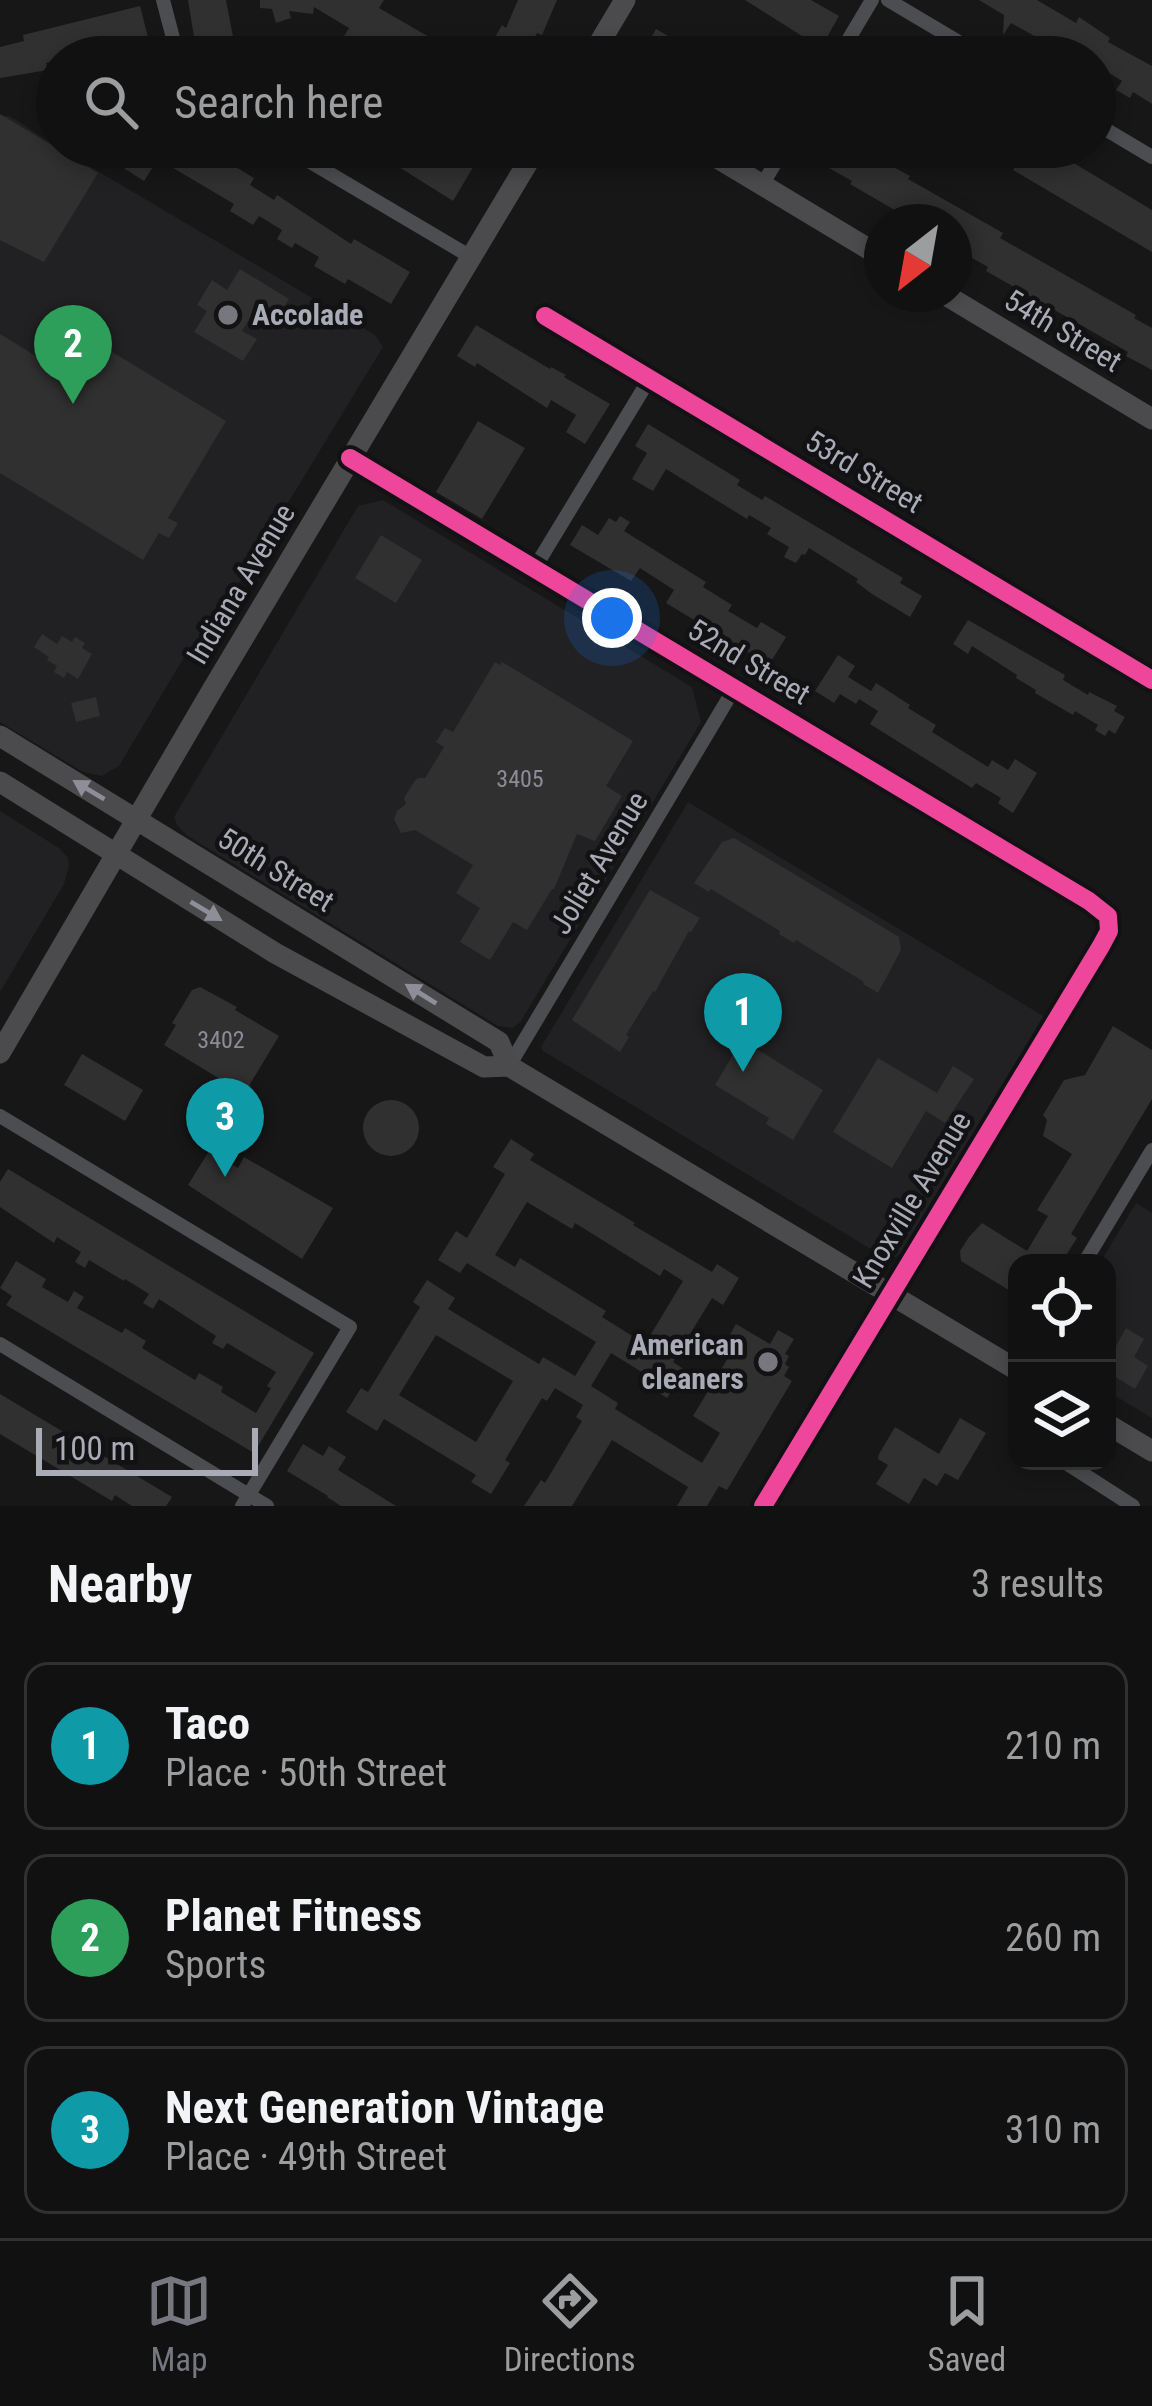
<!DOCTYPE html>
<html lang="en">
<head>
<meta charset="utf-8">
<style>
  body { margin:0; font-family:"Roboto Condensed",sans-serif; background:#1e1f1f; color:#f1f3f6 }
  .controls { position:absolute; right:36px; bottom:36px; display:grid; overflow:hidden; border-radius:24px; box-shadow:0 6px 18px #0003 }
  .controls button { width:108px; height:108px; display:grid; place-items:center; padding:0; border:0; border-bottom:3px solid #303131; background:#111; color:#f1f3f6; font:60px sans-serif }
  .compass { position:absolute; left:864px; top:204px; width:108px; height:108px; border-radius:50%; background:#111; box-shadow:0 6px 18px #0003; rotate:211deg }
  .scale { position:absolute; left:36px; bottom:30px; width:222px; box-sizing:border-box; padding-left:12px; border:6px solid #a9abb7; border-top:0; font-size:33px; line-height:42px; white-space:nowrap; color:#a9abb7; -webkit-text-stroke:9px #121113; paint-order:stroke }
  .you { position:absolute; left:612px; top:618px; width:42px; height:42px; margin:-30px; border:9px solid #fff; border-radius:50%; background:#1a73e8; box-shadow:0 0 0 18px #1a73e833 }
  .badge { display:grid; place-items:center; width:78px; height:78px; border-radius:50%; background:#76777f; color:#fff; font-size:39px; font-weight:700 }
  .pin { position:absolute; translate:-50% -99px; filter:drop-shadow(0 3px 6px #0008) }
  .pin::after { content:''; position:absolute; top:63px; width:42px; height:36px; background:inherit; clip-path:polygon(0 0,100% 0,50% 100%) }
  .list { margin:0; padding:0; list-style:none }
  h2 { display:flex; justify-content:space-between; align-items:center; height:156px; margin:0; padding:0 48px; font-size:51px }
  h2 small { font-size:39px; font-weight:400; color:#9c9d9f }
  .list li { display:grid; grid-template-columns:78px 1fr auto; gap:36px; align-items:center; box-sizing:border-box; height:168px; margin:0 24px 24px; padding:0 24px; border:3px solid #303131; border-radius:24px }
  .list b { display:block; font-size:45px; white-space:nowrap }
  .list p { margin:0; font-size:39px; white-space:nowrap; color:#9c9d9f }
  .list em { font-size:39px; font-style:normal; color:#9c9d9f }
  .icon { flex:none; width:66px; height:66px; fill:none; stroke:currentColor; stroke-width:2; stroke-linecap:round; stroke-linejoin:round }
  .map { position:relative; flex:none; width:1152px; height:1506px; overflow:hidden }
  .search { position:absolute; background:#111; box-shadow:0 6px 18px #0003; left:36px; right:36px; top:36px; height:132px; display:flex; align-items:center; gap:30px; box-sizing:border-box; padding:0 42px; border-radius:66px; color:#9c9d9f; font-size:45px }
  .sheet { height:732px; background:#111 }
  nav { display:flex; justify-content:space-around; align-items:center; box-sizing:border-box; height:168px; border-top:3px solid #303131; background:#111; font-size:33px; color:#9c9d9f }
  nav a { display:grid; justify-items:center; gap:6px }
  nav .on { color:#76777f }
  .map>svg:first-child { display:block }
  .built { fill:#212123 }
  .building { fill:#303031; fill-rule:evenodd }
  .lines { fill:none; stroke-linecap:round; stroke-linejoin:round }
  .street { stroke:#4c4d50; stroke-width:14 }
  .secondary { stroke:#4b4b4e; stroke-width:21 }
  .cycleway-casing { stroke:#121113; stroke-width:26 }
  .cycleway { stroke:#ed469a; stroke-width:18 }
  .oneway { fill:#8d8e98 }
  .poi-dot { fill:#76777f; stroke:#121113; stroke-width:4.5 }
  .labels { text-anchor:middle; stroke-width:9; stroke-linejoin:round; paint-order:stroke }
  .number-label { font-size:24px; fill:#8b8c96 }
  .poi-label { font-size:30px; font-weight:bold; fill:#a9abb7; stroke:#121113; text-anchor:start }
  .street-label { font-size:30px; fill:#a9abb7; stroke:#121113 }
</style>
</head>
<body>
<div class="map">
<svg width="1152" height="1506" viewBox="0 0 1152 1506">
  <rect width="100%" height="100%" fill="#171717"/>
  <path class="built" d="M 0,116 L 9,116 L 16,120 L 57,147 L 375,335 L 383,347 L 241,580 L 183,659 L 119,766 L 102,776 L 83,772 L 0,722 Z
    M 383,500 L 692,687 L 701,722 L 521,1021 L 513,1028 L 498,1026 L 188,836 L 177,825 L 174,817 L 358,506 Z
    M 688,802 L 1045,1017 L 901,1253 L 896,1257 L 884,1257 L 543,1051 L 541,1047 Z
    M 0,811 L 59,848 L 68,858 L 69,867 L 64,884 L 0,992 Z
    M 1136,1203 L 1152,1213 L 1152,1418 L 1107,1391 L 1107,1263 L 1100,1263 Z"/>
  <path class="building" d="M 188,0 L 226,0 L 234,42 L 196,49 Z
    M 260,0 L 384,0 L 379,8 L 450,49 L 445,57 L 387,57 L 359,40 L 354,49 L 341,41 L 349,28 L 314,7 L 313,14 L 289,11 L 291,18 L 276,23 L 272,9 L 260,8 Z
    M 518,0 L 557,0 L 542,35 L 537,33 L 524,56 L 494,39 L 502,25 L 506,28 Z
    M 745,0 L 811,0 L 839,16 L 821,48 Z
    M 979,0 L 1037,0 L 1076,23 L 1079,17 L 1110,38 L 1108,42 L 1152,66 L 1152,104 L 1133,92 L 1130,98 L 1116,90 L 1122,81 L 1095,64 L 1095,57 L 1072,57 L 1011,23 L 1003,35 L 1004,15 Z
    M 140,6 L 153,57 L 129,57 L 126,45 L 57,57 L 57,60 L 46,63 L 48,70 L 0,78 L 0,47 L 24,41 L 23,35 Z
    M 656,29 L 705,57 L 640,57 Z
    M 0,114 L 98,173 L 44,262 L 0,240 Z
    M 118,147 L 196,147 L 211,156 L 212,153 L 254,178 L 250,185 L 274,200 L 277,195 L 351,244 L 354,239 L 410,272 L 391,304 L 348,279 L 345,284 L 314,266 L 319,257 L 295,243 L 292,248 L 277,239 L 282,230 L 259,216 L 253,225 L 230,211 L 234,204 L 158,159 L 144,181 L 122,167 L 118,161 L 122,154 Z
    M 367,147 L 436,147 L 454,158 L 461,147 L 485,147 L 453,201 Z
    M 811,147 L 866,147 L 864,151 L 910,176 L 908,179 L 1003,233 L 1000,238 L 1136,315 L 1134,318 L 1152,328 L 1152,370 L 1126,356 L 1128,352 L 986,271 L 988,267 L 954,248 L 954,222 L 910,222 L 896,214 L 898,212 L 850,184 L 852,181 L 806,155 Z
    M 985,147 L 1047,147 L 1152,210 L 1152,252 L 1013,170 L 1016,165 Z
    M 240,269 L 289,299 L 276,320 L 256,308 L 242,331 L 257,339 L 243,361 L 194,332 L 207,311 L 197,305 L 212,280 L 227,290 Z
    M 66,324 L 226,421 L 168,518 L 178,523 L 169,538 L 159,533 L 143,560 L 0,473 L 0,334 L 44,361 Z
    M 476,325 L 550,369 L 551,367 L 566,375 L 564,377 L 610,404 L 585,444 L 566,432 L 576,415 L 551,400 L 547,408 L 477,363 L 475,367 L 457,356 Z
    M 478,421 L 525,448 L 482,519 L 436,492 Z
    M 648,424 L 740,480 L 737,485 L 762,500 L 765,496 L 903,578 L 900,583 L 922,596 L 910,617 L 872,594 L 856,582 L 858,579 L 809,548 L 805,555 L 802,554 L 796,563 L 784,557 L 789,547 L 767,534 L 771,528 L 749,515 L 747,519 L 666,469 L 653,491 L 632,479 L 647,453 L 635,446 Z
    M 620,516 L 630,522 L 624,531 L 706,582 L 703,587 L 732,605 L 728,611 L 757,628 L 761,622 L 786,637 L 769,665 L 666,603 L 674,590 L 640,568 L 631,581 L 570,545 L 582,525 L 598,535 L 609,518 L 616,522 Z
    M 381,535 L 422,560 L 396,603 L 355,578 Z
    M 968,620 L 1065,675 L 1063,680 L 1088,695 L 1089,692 L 1117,706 L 1114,711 L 1125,717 L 1115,734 L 1109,730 L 1105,736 L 1095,730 L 1098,725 L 1075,711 L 1073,715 L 1035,693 L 1036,690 L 1016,678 L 1017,675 L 972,646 L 968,654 L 953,644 Z
    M 42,634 L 57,644 L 62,636 L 72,642 L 75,637 L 85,643 L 82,648 L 92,654 L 78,679 L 67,672 L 64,678 L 54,672 L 57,666 L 47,660 L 49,657 L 34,647 Z
    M 838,655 L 855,666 L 848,677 L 871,691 L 876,683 L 910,705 L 908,708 L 936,725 L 932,732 L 988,767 L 992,760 L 1008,770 L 1015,759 L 1037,773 L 1013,813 L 998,803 L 1001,798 L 976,783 L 972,788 L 870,724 L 878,711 L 859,699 L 856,704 L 840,694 L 834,703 L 815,691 Z
    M 495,662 L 500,665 L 502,662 L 633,741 L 606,786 L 622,796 L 595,841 L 577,834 L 554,889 L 552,889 L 527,930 L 513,922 L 490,960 L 460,942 L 480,908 L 456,893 L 473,865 L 415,830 L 401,833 L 394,819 L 397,811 L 406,804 L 404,798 L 414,782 L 418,778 L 425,778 L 444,747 L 436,742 L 445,728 L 453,732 Z
    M 96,697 L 100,716 L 76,722 L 71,703 Z
    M 734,838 L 899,937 L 901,950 L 878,993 L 863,984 L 864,982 L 796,940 L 794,943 L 779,934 L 780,931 L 711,889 L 709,892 L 694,883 L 722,842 Z
    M 650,890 L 700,918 L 691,932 L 689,931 L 655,992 L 653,991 L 626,1035 L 629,1037 L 620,1052 L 572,1020 Z
    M 200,987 L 237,1007 L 235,1010 L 279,1036 L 250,1084 L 254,1099 L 242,1102 L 238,1090 L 164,1045 L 176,1025 L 172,1023 L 192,990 Z
    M 1113,1026 L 1152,1050 L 1152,1099 L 1071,1234 L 1077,1238 L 1061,1263 L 1017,1263 L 1017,1295 L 961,1261 L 960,1251 L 969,1237 L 982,1223 L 1027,1251 L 1048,1216 L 1037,1210 L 1072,1154 L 1043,1136 L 1047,1120 L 1043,1115 L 1064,1080 L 1085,1075 Z
    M 742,1040 L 823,1090 L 793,1140 L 766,1124 L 769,1118 L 715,1085 Z
    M 82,1054 L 143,1090 L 125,1121 L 64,1085 Z
    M 878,1058 L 937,1093 L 953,1066 L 974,1079 L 945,1123 L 926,1111 L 892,1168 L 833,1132 Z
    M363 1128a28 28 0 1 1 56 0a28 28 0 1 1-56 0Z
    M 511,1139 L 534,1154 L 530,1160 L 635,1223 L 633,1225 L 712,1272 L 717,1264 L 739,1278 L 723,1305 L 712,1298 L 673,1362 L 685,1370 L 667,1398 L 648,1386 L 653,1379 L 611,1353 L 591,1386 L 618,1403 L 615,1409 L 702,1463 L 720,1433 L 693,1416 L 734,1348 L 726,1342 L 736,1324 L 770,1344 L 778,1330 L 794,1339 L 785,1354 L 789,1356 L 785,1364 L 789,1367 L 784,1376 L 792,1381 L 727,1490 L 719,1486 L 707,1506 L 677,1506 L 688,1487 L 612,1440 L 572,1506 L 524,1506 L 541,1480 L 545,1483 L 582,1421 L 576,1417 L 583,1405 L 555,1388 L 547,1401 L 542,1398 L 505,1460 L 510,1463 L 491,1494 L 471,1482 L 476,1475 L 384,1419 L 377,1431 L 346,1412 L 361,1388 L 368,1392 L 420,1307 L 413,1302 L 427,1280 L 455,1298 L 448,1309 L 539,1364 L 543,1357 L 575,1376 L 596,1342 L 467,1263 L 460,1273 L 438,1260 L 456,1231 L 467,1238 L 505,1174 L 493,1167 ZM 527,1202 L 572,1229 L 575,1223 L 660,1276 L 664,1269 L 683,1281 L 645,1344 L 602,1317 L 606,1311 L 520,1258 L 515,1267 L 495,1255 ZM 436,1335 L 513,1381 L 476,1442 L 399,1395 Z
    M 209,1151 L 238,1168 L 244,1157 L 333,1208 L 302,1259 L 188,1185 Z
    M 8,1169 L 314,1353 L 254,1453 L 6,1305 L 12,1296 L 0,1288 L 16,1261 L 46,1279 L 42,1287 L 68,1302 L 74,1291 L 84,1297 L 77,1308 L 122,1333 L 125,1328 L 146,1341 L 142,1348 L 195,1380 L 199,1373 L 223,1387 L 221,1392 L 256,1413 L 271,1388 L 267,1386 L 276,1372 L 227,1343 L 223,1349 L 212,1343 L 216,1336 L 159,1299 L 153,1309 L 143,1303 L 149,1294 L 125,1279 L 124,1281 L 89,1260 L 85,1268 L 75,1262 L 81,1252 L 57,1237 L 54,1243 L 0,1207 L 0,1182 Z
    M 1126,1328 L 1144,1339 L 1134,1357 L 1148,1366 L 1135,1389 L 1107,1372 L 1107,1354 L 1113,1344 L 1116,1346 Z
    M 0,1394 L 172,1497 L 166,1506 L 132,1506 L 115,1495 L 112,1501 L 0,1434 Z
    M 960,1418 L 986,1433 L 958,1480 L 945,1473 L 937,1486 L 924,1478 L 909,1504 L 876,1484 L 888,1465 L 878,1459 L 879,1454 L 895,1427 L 939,1454 Z
    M 303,1444 L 323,1456 L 329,1446 L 346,1457 L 338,1470 L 396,1506 L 341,1506 L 327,1497 L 328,1496 L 287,1471 Z"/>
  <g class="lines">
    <path class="street" d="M 163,0 L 178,57
      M 888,0 L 984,57
      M 838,57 L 872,0
      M 1095,123 L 1152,157
      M 285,147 L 471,257
      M 762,185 L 785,147
      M 545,316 L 1152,680
      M 350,458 L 1089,901 L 1108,916 L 1109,931 L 1101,946 L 763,1506
      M 534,569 L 650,378
      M 509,1066 L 734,689
      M 0,1116 L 350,1327 L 242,1506
      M 1084,1263 L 1152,1150
      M 0,1344 L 267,1506
      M 1063,1461 L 1133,1506"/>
    <path class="secondary" d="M 591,57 L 625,0
      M 699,147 L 882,257
      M 944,294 L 1152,419
      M 0,736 L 499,1042 L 509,1066 L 1017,1370
      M 0,782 L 275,953 L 484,1067 L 509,1066
      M 0,1053 L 211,692 L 537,147
      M 1107,1424 L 1152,1451"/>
    <defs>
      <path id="cycleway" d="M 545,316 L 1152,680
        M 350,458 L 1089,901 L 1108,916 L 1109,931 L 1101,946 L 763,1506"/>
    </defs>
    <use href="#cycleway" class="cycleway-casing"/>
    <use href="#cycleway" class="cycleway"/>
  </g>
  <defs><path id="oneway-solid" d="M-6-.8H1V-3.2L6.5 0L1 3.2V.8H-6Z" transform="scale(3)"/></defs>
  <g class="oneway">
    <use href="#oneway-solid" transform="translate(89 790) rotate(-149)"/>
    <use href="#oneway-solid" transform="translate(206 911) rotate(31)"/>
    <use href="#oneway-solid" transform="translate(421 994) rotate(-148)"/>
  </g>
  <g class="poi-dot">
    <circle cx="228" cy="315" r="12"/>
    <circle cx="768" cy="1362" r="12"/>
  </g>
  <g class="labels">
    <g class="number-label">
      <text x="520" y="787">3405</text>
      <text x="221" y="1048">3402</text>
    </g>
    <g class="poi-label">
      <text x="252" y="325">Accolade</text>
      <text x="744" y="1355" text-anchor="end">American<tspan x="744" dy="34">cleaners</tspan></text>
    </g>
    <g class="street-label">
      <text transform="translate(1063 331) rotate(31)" y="10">54th Street</text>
      <text transform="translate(864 472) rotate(31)" y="10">53rd Street</text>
      <text transform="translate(241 584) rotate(-59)" y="10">Indiana Avenue</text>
      <text transform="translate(749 662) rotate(31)" y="10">52nd Street</text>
      <text transform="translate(599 863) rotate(-59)" y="10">Joliet Avenue</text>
      <text transform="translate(276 870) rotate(32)" y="10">50th Street</text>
      <text transform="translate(912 1200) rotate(-59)" y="10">Knoxville Avenue</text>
    </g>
  </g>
</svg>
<div class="controls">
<button><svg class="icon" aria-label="locate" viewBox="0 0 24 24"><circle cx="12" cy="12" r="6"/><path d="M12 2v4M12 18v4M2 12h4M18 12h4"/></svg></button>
<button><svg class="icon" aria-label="layers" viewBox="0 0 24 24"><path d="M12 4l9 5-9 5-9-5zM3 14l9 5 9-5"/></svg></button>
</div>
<svg class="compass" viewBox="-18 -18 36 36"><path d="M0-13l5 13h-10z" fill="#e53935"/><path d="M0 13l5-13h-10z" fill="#9c9d9f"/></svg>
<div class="scale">100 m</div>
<div class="you"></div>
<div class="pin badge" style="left:743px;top:1072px;background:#0f9aa8">1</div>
<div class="pin badge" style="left:73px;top:404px;background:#2e9e5b">2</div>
<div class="pin badge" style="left:225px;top:1177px;background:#0f9aa8">3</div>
<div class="search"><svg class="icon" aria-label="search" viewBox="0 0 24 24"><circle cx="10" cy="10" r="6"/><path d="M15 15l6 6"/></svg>Search here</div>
</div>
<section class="sheet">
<h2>Nearby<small>3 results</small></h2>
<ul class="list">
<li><span class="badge" style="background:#0f9aa8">1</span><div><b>Taco</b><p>Place · 50th Street</p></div><em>210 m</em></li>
<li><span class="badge" style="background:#2e9e5b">2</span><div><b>Planet Fitness</b><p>Sports</p></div><em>260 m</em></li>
<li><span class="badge" style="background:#0f9aa8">3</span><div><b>Next Generation Vintage</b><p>Place · 49th Street</p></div><em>310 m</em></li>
</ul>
</section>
<nav>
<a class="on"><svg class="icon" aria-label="map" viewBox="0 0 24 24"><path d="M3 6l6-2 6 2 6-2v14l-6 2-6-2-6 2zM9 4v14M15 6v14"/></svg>Map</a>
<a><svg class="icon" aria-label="directions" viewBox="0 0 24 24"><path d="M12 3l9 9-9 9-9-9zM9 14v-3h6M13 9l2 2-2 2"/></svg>Directions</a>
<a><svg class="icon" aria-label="saved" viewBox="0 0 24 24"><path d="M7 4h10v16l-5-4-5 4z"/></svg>Saved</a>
</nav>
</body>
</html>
